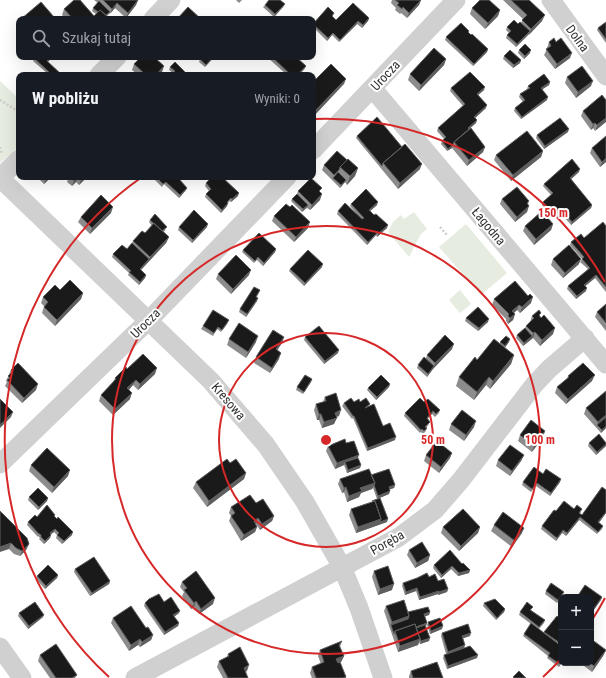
<!DOCTYPE html>
<html lang="pl">
<head>
<meta charset="utf-8">
<style>
  body { margin:0; font-family:"Roboto Condensed",sans-serif; background:#242831; color:#f1f3f6 }
  .controls { position:absolute; right:12px; bottom:12px; display:grid; overflow:hidden; border-radius:8px; box-shadow:0 4px 16px #0002 }
  .controls button { width:36px; height:36px; display:grid; place-items:center; padding:0; border:0; border-bottom:1px solid #363941; background:#171b24; color:#f1f3f6; font:20px sans-serif }
  .list { margin:0; padding:0; list-style:none }
  h2 { display:flex; justify-content:space-between; align-items:center; height:52px; margin:0; padding:0 16px; font-size:17px }
  h2 small { font-size:13px; font-weight:400; color:#9ea1a6 }
  .icon { flex:none; width:22px; height:22px; fill:none; stroke:currentColor; stroke-width:2; stroke-linecap:round; stroke-linejoin:round }
  .map { position:relative; flex:none; width:606px; height:678px; overflow:hidden }
  .search { position:absolute; background:#171b24; box-shadow:0 4px 16px #0002; left:16px; top:16px; width:300px; height:44px; display:flex; align-items:center; gap:10px; box-sizing:border-box; padding:0 14px; border-radius:8px; color:#9ea1a6; font-size:15px }
  .panel { position:absolute; background:#171b24; box-shadow:0 4px 16px #0002; left:16px; top:72px; width:300px; height:108px; border-radius:8px }
  .map>svg:first-child { display:block }
  .green { fill:#e6ecdf }
  .lines { fill:none; stroke-linecap:round; stroke-linejoin:round }
  .path { stroke:#cdcdcd; stroke-width:2.5; stroke-dasharray:2 2; stroke-linecap:butt }
  .minor { stroke:#d0d0d0; stroke-width:19 }
  .wall { fill:#8c8c8c }
  .shaded-wall { fill:#5f5f5f }
  .building { fill:#1a1a1a; stroke:#5f5f5f }
  .ring { fill:none; stroke:#d62828; stroke-width:2 }
  .labels { text-anchor:middle; stroke-width:4; stroke-linejoin:round; paint-order:stroke }
  .street-label { font-size:13px; fill:#333; stroke:#fff }
  .centre { fill:#d62828; stroke:#fff; stroke-width:2 }
  .ring-label { font-size:12px; text-anchor:middle; font-weight:bold; fill:#d62828; stroke:#fff; stroke-width:4; stroke-linejoin:round; paint-order:stroke }
</style>
</head>
<body>
<div class="map">
<svg width="606" height="678" viewBox="0 0 606 678">
  <rect width="100%" height="100%" fill="#fff"/>
  <path class="green" d="M 0,81 L 19,99 L 19,146 L 0,163 Z
    M 414,212 L 427,229 L 421,234 L 409,257 L 388,232 L 393,222 L 401,215 L 404,219 Z
    M 466,224 L 507,273 L 481,295 L 439,247 Z
    M 460,290 L 471,304 L 460,313 L 449,300 Z"/>
  <g class="lines">
    <path class="path" d="M 0,100 L 19,112
      M 0,147 L 2,154
      M 440,227 L 448,236"/>
    <path class="minor" d="M 551,0 L 606,76
      M 153,19 L 171,0
      M 99,75 L 117,57
      M 372,88 L 606,364
      M 313,150 L 456,0
      M 0,178 L 211,381 L 266,445 L 305,502 L 342,567 L 359,608 L 383,678
      M 0,178 L 19,159
      M 0,464 L 149,320 L 287,177
      M 0,647 L 22,678
      M 135,678 L 399,537 L 435,510 L 461,480 L 534,385 L 549,369 L 585,338"/>
  </g>
  <path class="wall" d="M 94,0 L 138,0 L 136,5 L 126,18 L 115,8 L 107,16 L 110,19 L 66,19 L 62,15 L 64,9 L 94,16 L 96,14 L 92,11 L 93,8 L 98,3 Z
    M 236,0 L 242,0 L 239,3 Z
    M 392,0 L 421,0 L 419,5 L 407,18 L 401,13 L 400,14 L 395,10 L 396,8 L 391,3 Z
    M 503,0 L 530,0 L 530,1 L 542,21 L 516,47 L 506,38 L 507,35 L 509,33 L 506,30 L 507,27 L 521,23 L 523,19 Z
    M 285,4 L 283,7 L 274,17 L 263,7 L 265,5 Z
    M 472,8 L 500,10 L 498,16 L 485,29 L 470,14 Z
    M 332,17 L 336,20 L 369,18 L 368,21 L 362,28 L 357,24 L 339,42 L 332,35 L 327,41 L 313,27 L 313,23 Z
    M 606,22 L 606,43 L 597,30 L 598,28 Z
    M 468,33 L 488,49 L 487,52 L 473,66 L 445,40 L 446,37 Z
    M 549,42 L 570,58 L 555,69 L 544,55 L 547,49 L 547,48 Z
    M 519,50 L 530,53 L 524,59 L 518,53 Z
    M 504,56 L 521,60 L 520,63 L 513,68 L 503,59 Z
    M 35,57 L 52,57 L 48,62 L 62,75 L 48,74 L 33,61 Z
    M 202,57 L 214,57 L 205,67 L 199,62 L 200,59 Z
    M 267,57 L 296,57 L 306,66 L 305,68 L 299,75 L 287,75 Z
    M 446,59 L 444,65 L 419,91 L 408,80 L 410,74 Z
    M 134,64 L 162,72 L 159,75 L 138,75 L 132,70 Z
    M 170,67 L 188,75 L 173,73 L 169,70 Z
    M 567,77 L 591,86 L 576,98 L 565,83 Z
    M 550,82 L 549,85 L 542,89 L 547,100 L 521,119 L 514,111 L 515,108 L 523,102 L 519,97 L 520,94 L 527,89 L 528,86 Z
    M 451,88 L 484,90 L 478,95 L 486,108 L 475,118 L 476,123 L 469,129 L 485,147 L 483,152 L 467,166 L 452,148 L 447,151 L 441,144 L 442,141 L 444,139 L 437,131 L 438,128 L 463,106 L 450,91 Z
    M 606,100 L 595,131 L 593,128 L 591,130 L 581,116 L 583,111 Z
    M 568,132 L 544,149 L 536,138 L 537,135 Z
    M 357,136 L 420,169 L 398,189 L 356,138 Z
    M 592,148 L 606,162 L 600,167 L 590,153 Z
    M 543,151 L 541,157 L 511,181 L 494,160 L 496,155 Z
    M 347,160 L 358,168 L 355,176 L 347,185 L 345,182 L 340,188 L 322,170 L 324,165 Z
    M 579,172 L 571,179 L 592,205 L 591,208 L 571,225 L 565,218 L 551,216 L 542,205 L 543,202 L 551,195 L 543,186 L 544,184 Z
    M 37,177 L 51,177 L 44,184 Z
    M 69,177 L 87,177 L 79,185 L 76,182 L 72,186 L 67,182 Z
    M 152,177 L 182,177 L 180,180 L 187,188 L 186,190 L 179,198 L 164,184 L 162,187 Z
    M 206,183 L 238,196 L 231,202 L 230,201 L 228,203 L 227,206 L 221,213 L 205,197 L 206,194 L 209,191 L 205,186 Z
    M 298,191 L 320,192 L 320,200 L 310,210 L 307,208 L 302,212 L 291,201 L 292,199 L 297,194 Z
    M 502,199 L 529,201 L 528,204 L 527,212 L 515,222 L 500,204 Z
    M 351,204 L 377,205 L 370,211 L 387,228 L 377,237 L 376,235 L 367,245 L 337,214 L 338,211 L 357,214 L 350,206 Z
    M 290,207 L 308,228 L 294,242 L 272,221 L 274,216 Z
    M 111,213 L 90,234 L 78,222 L 81,217 Z
    M 150,220 L 166,230 L 163,232 L 169,237 L 166,243 L 141,270 L 146,275 L 145,278 L 139,285 L 128,275 L 129,273 L 112,257 L 113,254 L 127,249 L 132,243 L 133,241 L 145,233 L 152,226 L 149,222 Z
    M 553,224 L 551,230 L 534,245 L 523,231 L 525,226 Z
    M 606,226 L 606,292 L 595,278 L 585,286 L 586,291 L 576,299 L 567,289 L 568,286 L 588,269 L 580,262 L 582,259 L 570,245 L 571,242 L 584,238 Z
    M 179,227 L 207,227 L 192,243 L 178,230 Z
    M 276,249 L 275,252 L 263,266 L 257,260 L 254,263 L 242,252 L 243,250 Z
    M 553,259 L 579,264 L 563,278 L 551,265 Z
    M 322,267 L 304,286 L 289,271 L 290,269 Z
    M 218,274 L 249,275 L 231,294 L 216,279 Z
    M 60,290 L 83,293 L 81,299 L 55,326 L 42,313 L 44,306 L 41,303 L 43,297 Z
    M 260,290 L 256,297 L 257,301 L 246,317 L 239,312 L 240,309 Z
    M 494,299 L 531,303 L 520,313 L 517,310 L 514,313 L 515,314 L 513,320 L 508,324 L 506,321 L 506,319 L 492,305 Z
    M 606,304 L 606,331 L 595,317 L 597,312 Z
    M 532,316 L 540,317 L 553,334 L 540,346 L 533,338 L 523,346 L 516,338 L 517,335 L 525,328 L 526,326 L 530,322 Z
    M 466,318 L 488,322 L 478,331 L 465,321 Z
    M 228,323 L 221,332 L 217,329 L 213,336 L 201,329 L 203,326 Z
    M 284,337 L 282,343 L 277,350 L 279,359 L 270,373 L 254,363 L 256,357 Z
    M 305,337 L 338,353 L 324,364 L 304,340 Z
    M 229,339 L 256,342 L 246,358 L 227,345 Z
    M 500,342 L 509,342 L 504,348 L 514,355 L 511,364 L 490,389 L 486,385 L 474,400 L 456,386 L 459,377 L 477,360 L 500,344 Z
    M 452,349 L 433,369 L 427,377 L 417,368 L 418,365 L 426,358 L 427,355 Z
    M 127,369 L 155,374 L 138,390 L 133,385 L 129,390 L 130,399 L 113,415 L 99,401 L 101,395 L 113,382 L 115,378 Z
    M 11,370 L 36,390 L 22,403 L 5,386 L 7,382 L 6,381 Z
    M 568,376 L 592,381 L 566,404 L 555,393 L 557,387 L 567,379 Z
    M 312,379 L 311,382 L 303,394 L 296,390 L 297,387 Z
    M 390,384 L 389,387 L 376,400 L 367,390 L 368,388 Z
    M 325,397 L 339,416 L 336,417 L 334,424 L 322,428 L 319,420 L 317,420 L 314,410 L 316,404 L 323,402 Z
    M 360,402 L 369,406 L 383,426 L 395,440 L 367,451 L 353,418 L 352,419 L 342,406 L 344,403 Z
    M 424,402 L 440,410 L 439,413 L 435,417 L 432,414 L 427,419 L 429,424 L 426,428 L 427,428 L 426,431 L 423,434 L 421,432 L 420,433 L 404,416 L 405,413 Z
    M 586,408 L 606,428 L 601,433 L 584,414 Z
    M 451,424 L 474,427 L 464,441 L 449,430 Z
    M 520,435 L 543,437 L 532,452 L 518,441 Z
    M 346,443 L 358,458 L 361,465 L 360,468 L 347,473 L 344,465 L 335,469 L 326,451 L 328,446 Z
    M 589,443 L 606,443 L 606,446 L 596,455 L 588,446 Z
    M 452,453 L 450,458 L 439,473 L 424,461 L 426,455 Z
    M 524,455 L 521,461 L 510,476 L 496,466 L 498,460 Z
    M 230,463 L 246,473 L 244,479 L 207,507 L 193,488 L 196,482 Z
    M 31,465 L 68,476 L 52,493 L 29,471 Z
    M 543,474 L 560,482 L 550,496 L 536,486 L 531,492 L 522,485 L 523,482 Z
    M 371,475 L 395,485 L 394,488 L 390,489 L 389,494 L 377,499 L 373,488 L 372,489 L 361,493 L 359,497 L 347,502 L 344,492 L 342,493 L 338,484 L 340,479 Z
    M 606,490 L 606,513 L 599,523 L 603,526 L 602,529 L 597,534 L 579,520 L 566,536 L 562,533 L 556,541 L 541,529 L 542,526 L 556,511 L 574,509 L 581,512 L 580,514 L 582,515 Z
    M 29,497 L 48,498 L 47,501 L 38,510 L 28,500 Z
    M 256,503 L 274,516 L 272,521 L 260,530 L 256,524 L 257,527 L 255,532 L 241,541 L 229,521 L 231,516 L 229,513 L 231,507 Z
    M 351,509 L 387,522 L 356,533 L 349,515 Z
    M 0,511 L 29,544 L 26,550 L 20,556 L 14,554 L 9,549 Z
    M 55,515 L 55,517 L 72,535 L 62,544 L 56,538 L 57,535 L 54,532 L 50,534 L 51,535 L 50,538 L 44,544 L 39,539 L 40,538 L 38,536 L 38,537 L 27,525 L 28,522 L 37,517 Z
    M 494,525 L 522,533 L 512,547 L 491,531 Z
    M 443,527 L 480,527 L 478,533 L 459,551 L 441,533 Z
    M 409,550 L 430,555 L 428,561 L 415,568 L 407,555 Z
    M 462,564 L 470,570 L 469,573 L 458,576 L 451,569 L 441,578 L 433,568 L 434,565 Z
    M 75,569 L 110,581 L 109,584 L 90,596 L 74,572 Z
    M 374,571 L 392,590 L 378,595 L 372,577 Z
    M 58,575 L 57,578 L 45,589 L 36,579 L 37,576 Z
    M 429,577 L 438,581 L 448,589 L 447,592 L 438,595 L 438,594 L 419,600 L 416,591 L 405,595 L 402,586 L 403,583 Z
    M 182,582 L 213,604 L 199,614 L 194,607 L 191,609 L 182,596 L 184,592 L 180,587 Z
    M 546,591 L 563,595 L 557,603 L 545,594 Z
    M 164,602 L 179,613 L 174,617 L 179,623 L 178,626 L 164,635 L 144,606 L 145,603 Z
    M 484,603 L 505,609 L 504,612 L 496,620 L 483,606 Z
    M 386,606 L 408,612 L 430,612 L 429,615 L 425,616 L 427,623 L 426,626 L 429,641 L 420,644 L 419,642 L 418,645 L 398,652 L 384,611 Z
    M 533,607 L 531,610 L 545,620 L 544,623 L 539,629 L 544,633 L 544,632 L 561,643 L 560,645 L 561,663 L 562,663 L 559,667 L 547,658 L 548,656 L 523,636 L 524,634 L 531,624 L 519,615 L 520,612 Z
    M 19,613 L 43,617 L 28,629 L 18,616 Z
    M 113,618 L 146,628 L 153,635 L 151,640 L 140,647 L 138,645 L 129,651 L 111,623 Z
    M 428,622 L 442,629 L 430,634 L 427,625 Z
    M 442,633 L 470,636 L 463,638 L 464,648 L 477,658 L 447,669 L 443,658 L 444,655 L 446,654 L 441,636 Z
    M 342,641 L 340,647 L 344,656 L 341,662 L 340,662 L 346,677 L 346,678 L 312,678 L 310,673 L 312,667 L 321,664 L 318,656 L 320,650 Z
    M 606,650 L 603,656 L 592,672 L 580,663 L 591,663 Z
    M 228,654 L 247,671 L 245,672 L 248,678 L 223,678 L 217,667 L 219,661 L 227,657 Z
    M 40,655 L 77,675 L 75,678 L 50,678 L 38,661 Z
    M 411,671 L 443,678 L 409,678 L 409,676 Z"/>
  <path class="shaded-wall" d="M 138,0 L 136,5 L 126,18 L 128,13 Z
    M 421,0 L 419,5 L 407,18 L 409,13 Z
    M 117,3 L 115,8 L 110,14 L 112,9 Z
    M 285,4 L 283,7 L 274,17 L 275,14 Z
    M 500,10 L 498,16 L 485,29 L 488,23 Z
    M 545,15 L 542,21 L 529,35 L 531,29 Z
    M 369,18 L 368,21 L 362,28 L 363,25 Z
    M 358,21 L 357,24 L 339,42 L 340,40 Z
    M 530,31 L 529,34 L 516,47 L 517,44 Z
    M 333,33 L 332,35 L 327,41 L 328,38 Z
    M 488,49 L 487,52 L 473,66 L 474,64 Z
    M 531,50 L 530,53 L 524,59 L 525,56 Z
    M 572,53 L 570,58 L 555,69 L 557,64 Z
    M 51,57 L 52,57 L 46,64 L 47,61 Z
    M 213,57 L 214,57 L 205,67 L 206,65 Z
    M 446,59 L 444,65 L 419,91 L 421,85 Z
    M 521,60 L 520,63 L 513,68 L 514,65 Z
    M 164,66 L 162,72 L 159,75 L 156,75 Z
    M 306,66 L 305,68 L 299,75 L 297,75 Z
    M 346,79 L 344,84 L 313,117 L 313,113 Z
    M 593,81 L 591,86 L 576,98 L 578,92 Z
    M 550,82 L 549,85 L 540,91 L 541,88 Z
    M 485,87 L 484,90 L 476,97 L 477,94 Z
    M 548,97 L 547,100 L 521,119 L 522,117 Z
    M 487,105 L 486,108 L 473,120 L 474,117 Z
    M 606,118 L 606,122 L 595,131 L 597,125 Z
    M 477,120 L 476,123 L 467,131 L 468,128 Z
    M 595,123 L 593,128 L 591,130 L 593,124 Z
    M 569,129 L 568,132 L 544,149 L 545,146 Z
    M 453,145 L 452,148 L 447,151 L 448,149 Z
    M 485,147 L 483,152 L 467,166 L 469,160 Z
    M 543,151 L 541,157 L 511,181 L 513,175 Z
    M 606,158 L 606,162 L 600,167 L 602,162 Z
    M 422,164 L 420,169 L 398,189 L 400,183 Z
    M 358,168 L 355,176 L 347,185 L 350,176 Z
    M 580,169 L 579,172 L 569,181 L 570,178 Z
    M 48,177 L 51,177 L 44,184 L 46,179 Z
    M 78,177 L 76,182 L 72,186 L 74,181 Z
    M 84,177 L 87,177 L 79,185 L 81,180 Z
    M 346,180 L 345,182 L 340,188 L 341,185 Z
    M 187,188 L 186,190 L 179,198 L 180,195 Z
    M 239,193 L 238,196 L 231,202 L 232,199 Z
    M 322,194 L 320,200 L 310,210 L 312,205 Z
    M 378,202 L 377,205 L 368,213 L 369,210 Z
    M 228,203 L 227,206 L 221,213 L 222,210 Z
    M 308,205 L 307,207 L 302,212 L 303,209 Z
    M 592,205 L 591,208 L 571,225 L 572,222 Z
    M 529,206 L 527,212 L 515,222 L 517,217 Z
    M 113,207 L 111,213 L 90,234 L 92,228 Z
    M 310,222 L 308,228 L 294,242 L 296,237 Z
    M 208,224 L 207,227 L 192,243 L 193,240 Z
    M 553,224 L 551,230 L 534,245 L 536,239 Z
    M 388,225 L 387,228 L 377,237 L 378,234 Z
    M 377,233 L 376,235 L 367,245 L 368,242 Z
    M 169,237 L 166,243 L 139,272 L 140,269 L 149,259 L 150,257 Z
    M 276,249 L 275,252 L 263,266 L 264,263 Z
    M 581,259 L 579,264 L 563,278 L 565,273 Z
    M 323,264 L 322,267 L 304,286 L 305,283 Z
    M 251,270 L 249,275 L 231,294 L 233,289 Z
    M 146,275 L 145,278 L 139,285 L 140,282 Z
    M 596,275 L 595,278 L 583,288 L 584,285 Z
    M 587,288 L 586,291 L 576,299 L 577,296 Z
    M 83,293 L 81,299 L 55,326 L 57,320 Z
    M 533,297 L 531,303 L 520,313 L 522,307 Z
    M 258,298 L 257,301 L 246,317 L 247,314 Z
    M 519,305 L 517,310 L 510,316 L 512,311 Z
    M 515,314 L 513,320 L 508,324 L 510,318 Z
    M 489,319 L 488,322 L 478,331 L 479,328 Z
    M 555,328 L 553,334 L 540,346 L 542,340 Z
    M 535,332 L 533,338 L 523,346 L 524,343 L 532,336 L 533,333 Z
    M 258,336 L 256,342 L 246,358 L 248,352 Z
    M 284,337 L 282,343 L 274,355 L 276,349 Z
    M 510,339 L 509,342 L 504,349 L 505,346 Z
    M 454,344 L 452,349 L 433,369 L 427,377 L 428,374 L 434,366 L 435,363 Z
    M 339,350 L 338,353 L 324,364 L 325,361 Z
    M 281,353 L 279,359 L 270,373 L 272,368 Z
    M 514,355 L 511,364 L 490,389 L 493,381 Z
    M 157,368 L 155,374 L 138,390 L 140,384 Z
    M 595,375 L 592,381 L 566,404 L 568,399 Z
    M 489,377 L 486,385 L 474,400 L 477,392 Z
    M 312,379 L 311,382 L 303,394 L 304,392 Z
    M 136,380 L 133,385 L 125,394 L 127,388 Z
    M 38,384 L 36,390 L 22,403 L 24,398 Z
    M 390,384 L 389,387 L 376,400 L 377,397 Z
    M 132,393 L 130,399 L 113,415 L 115,409 Z
    M 341,410 L 339,416 L 333,418 L 335,413 Z
    M 433,411 L 432,414 L 425,421 L 427,418 Z
    M 13,412 L 11,417 L 0,428 L 0,425 Z
    M 319,414 L 321,414 L 319,420 L 317,420 Z
    M 606,415 L 606,419 L 597,425 L 596,428 L 598,422 Z
    M 337,418 L 334,424 L 322,428 L 324,422 Z
    M 476,421 L 474,427 L 464,441 L 466,435 Z
    M 606,426 L 606,428 L 601,433 L 602,430 Z
    M 545,431 L 543,437 L 532,452 L 534,446 Z
    M 396,437 L 395,440 L 367,451 L 368,448 Z
    M 606,444 L 606,446 L 596,455 L 597,452 Z
    M 452,453 L 450,458 L 439,473 L 441,467 Z
    M 359,455 L 357,460 L 345,462 L 344,465 L 335,469 L 337,463 Z
    M 524,455 L 521,461 L 510,476 L 512,471 Z
    M 361,465 L 360,468 L 347,473 L 348,470 Z
    M 70,470 L 68,476 L 52,493 L 54,487 Z
    M 246,473 L 244,479 L 207,507 L 209,501 Z
    M 561,479 L 560,482 L 550,496 L 551,493 Z
    M 375,483 L 372,489 L 361,493 L 359,497 L 347,502 L 349,496 L 360,488 Z
    M 395,485 L 394,488 L 388,490 L 389,487 Z
    M 346,487 L 344,492 L 342,493 L 344,488 Z
    M 390,491 L 389,494 L 377,499 L 378,496 Z
    M 48,498 L 47,501 L 38,510 L 39,507 Z
    M 606,512 L 606,513 L 597,525 L 598,522 Z
    M 274,516 L 272,521 L 260,530 L 262,524 Z
    M 580,517 L 579,520 L 566,536 L 567,533 Z
    M 258,518 L 256,524 L 254,521 Z
    M 381,519 L 388,519 L 387,522 L 356,533 L 358,527 Z
    M 257,527 L 255,532 L 241,541 L 244,535 Z
    M 480,527 L 478,533 L 459,551 L 461,546 Z
    M 524,528 L 522,533 L 512,547 L 515,541 Z
    M 55,529 L 54,532 L 49,536 L 50,533 Z
    M 563,530 L 562,533 L 556,541 L 557,538 Z
    M 73,532 L 72,535 L 62,544 L 64,541 Z
    M 51,535 L 50,538 L 44,544 L 45,541 Z
    M 11,543 L 9,549 L 0,552 L 0,547 Z
    M 29,544 L 26,550 L 20,556 L 22,551 Z
    M 430,555 L 428,561 L 415,568 L 417,563 Z
    M 452,566 L 451,569 L 441,578 L 442,575 Z
    M 470,570 L 469,573 L 458,576 L 459,573 Z
    M 58,575 L 57,578 L 45,589 L 46,586 Z
    M 110,581 L 109,584 L 90,596 L 92,593 Z
    M 394,584 L 392,590 L 378,595 L 380,589 Z
    M 417,588 L 416,591 L 405,595 L 406,592 Z
    M 448,589 L 447,592 L 438,595 L 439,592 Z
    M 439,591 L 438,594 L 419,600 L 420,597 Z
    M 602,597 L 601,600 L 591,614 L 591,613 Z
    M 215,598 L 213,604 L 199,614 L 201,609 Z
    M 196,601 L 194,607 L 191,609 L 194,603 Z
    M 505,609 L 504,612 L 496,620 L 497,618 Z
    M 180,611 L 179,613 L 172,618 L 173,615 Z
    M 430,612 L 429,615 L 423,617 L 424,614 Z
    M 44,615 L 43,617 L 28,629 L 29,626 Z
    M 409,616 L 407,622 L 391,625 L 389,628 L 392,622 Z
    M 179,623 L 178,626 L 164,635 L 165,632 Z
    M 427,623 L 426,626 L 396,636 L 395,633 Z
    M 443,626 L 442,629 L 430,634 L 431,631 Z
    M 471,633 L 470,636 L 461,639 L 462,636 Z
    M 153,635 L 151,640 L 140,647 L 142,642 Z
    M 430,638 L 429,641 L 420,644 L 421,641 Z
    M 140,639 L 138,645 L 129,651 L 131,645 Z
    M 420,639 L 418,645 L 398,652 L 400,646 Z
    M 465,645 L 464,648 L 446,655 L 448,652 Z
    M 606,650 L 603,656 L 592,672 L 594,666 Z
    M 478,655 L 477,658 L 447,669 L 448,666 Z
    M 344,656 L 341,662 L 334,665 L 336,659 Z
    M 249,665 L 247,671 L 241,674 L 244,668 Z"/>
  <path class="building" d="M 74,0 L 80,0 L 94,16 L 100,10 L 110,19 L 73,19 L 64,9 Z
    M 103,0 L 138,0 L 128,13 L 117,3 L 112,9 Z
    M 269,0 L 280,0 L 285,4 L 275,14 L 265,5 Z
    M 395,0 L 421,0 L 409,13 L 403,7 L 402,9 L 397,5 L 399,3 Z
    M 480,0 L 489,0 L 500,10 L 488,23 L 472,8 Z
    M 511,0 L 529,0 L 545,15 L 531,29 L 522,20 L 527,15 Z
    M 99,1 L 110,12 L 106,15 L 100,10 L 98,12 L 93,8 Z
    M 41,2 L 54,17 L 52,19 L 21,19 Z
    M 353,3 L 369,18 L 363,25 L 358,21 L 340,40 L 333,33 L 328,38 L 313,24 L 328,7 L 334,13 L 332,16 L 336,20 Z
    M 188,7 L 201,19 L 177,19 Z
    M 514,20 L 518,24 L 520,22 L 530,31 L 517,44 L 507,35 L 511,31 L 507,27 Z
    M 606,22 L 606,39 L 598,28 Z
    M 461,23 L 469,31 L 468,32 L 471,35 L 472,34 L 488,49 L 474,64 L 446,37 Z
    M 554,38 L 556,42 L 561,38 L 572,53 L 557,64 L 546,49 L 551,46 L 549,42 Z
    M 525,44 L 531,50 L 525,56 L 519,50 Z
    M 434,48 L 446,59 L 421,85 L 410,74 Z
    M 510,50 L 521,60 L 514,65 L 504,56 Z
    M 35,57 L 51,57 L 47,61 L 62,75 L 51,75 L 49,73 L 49,72 L 34,58 Z
    M 141,57 L 154,57 L 164,66 L 156,75 L 146,75 L 134,64 Z
    M 202,57 L 213,57 L 206,65 L 200,59 Z
    M 272,57 L 296,57 L 306,66 L 297,75 L 291,75 Z
    M 175,62 L 188,75 L 171,75 L 175,71 L 170,67 Z
    M 331,64 L 346,79 L 313,113 L 313,82 Z
    M 582,66 L 593,81 L 578,92 L 567,77 Z
    M 470,72 L 485,87 L 477,94 L 487,105 L 474,117 L 477,120 L 468,128 L 469,129 L 454,142 L 453,145 L 448,149 L 442,141 L 446,137 L 438,128 L 465,104 L 451,88 Z
    M 544,74 L 550,82 L 541,88 L 548,97 L 522,117 L 515,108 L 525,100 L 520,94 L 530,88 L 528,86 Z
    M 602,95 L 606,100 L 606,118 L 597,125 L 595,123 L 593,124 L 583,111 Z
    M 377,117 L 402,147 L 383,163 L 382,166 L 357,136 Z
    M 560,118 L 569,129 L 545,146 L 537,135 Z
    M 471,128 L 485,147 L 469,160 L 454,142 Z
    M 527,131 L 543,151 L 513,175 L 496,155 Z
    M 606,136 L 606,158 L 602,162 L 592,148 Z
    M 405,144 L 422,164 L 400,183 L 383,163 Z
    M 337,151 L 347,160 L 340,167 L 339,170 L 334,175 L 324,165 Z
    M 348,159 L 358,168 L 350,176 L 340,167 Z
    M 572,159 L 580,169 L 570,178 L 592,205 L 572,222 L 566,215 L 552,213 L 543,202 L 553,193 L 544,184 Z
    M 338,172 L 346,180 L 341,185 L 333,178 Z
    M 70,177 L 77,177 L 74,181 Z
    M 78,177 L 84,177 L 81,180 Z
    M 156,177 L 181,177 L 179,179 L 187,188 L 180,195 L 166,182 L 163,184 Z
    M 212,177 L 222,177 L 239,193 L 232,199 L 231,198 L 227,202 L 228,203 L 222,210 L 206,194 L 211,189 L 206,183 Z
    M 311,178 L 322,188 L 319,191 L 322,194 L 312,205 L 298,191 Z
    M 517,187 L 529,201 L 527,203 L 529,206 L 517,217 L 502,199 Z
    M 366,189 L 378,202 L 369,210 L 374,215 L 376,214 L 388,225 L 378,234 L 377,233 L 368,242 L 338,211 L 345,203 L 362,219 L 364,218 L 351,204 Z
    M 297,194 L 308,205 L 303,209 L 292,199 Z
    M 101,195 L 113,207 L 92,228 L 81,217 Z
    M 286,204 L 290,207 L 292,205 L 310,222 L 296,237 L 274,216 Z
    M 194,210 L 208,224 L 193,240 L 179,227 Z
    M 542,211 L 553,224 L 536,239 L 525,226 Z
    M 155,214 L 167,227 L 162,231 L 150,220 Z
    M 603,222 L 606,226 L 606,287 L 596,275 L 584,285 L 587,288 L 577,296 L 568,286 L 590,268 L 582,259 L 584,257 L 571,242 L 581,234 L 584,238 Z
    M 154,223 L 169,237 L 150,257 L 133,241 L 142,231 L 145,233 Z
    M 259,233 L 276,249 L 264,263 L 258,257 L 255,261 L 243,250 Z
    M 132,243 L 149,259 L 140,269 L 146,275 L 140,282 L 129,272 L 131,271 L 113,254 L 122,245 L 127,249 Z
    M 569,245 L 581,259 L 565,273 L 553,259 Z
    M 308,250 L 323,264 L 305,283 L 290,269 Z
    M 236,255 L 251,270 L 233,289 L 218,274 Z
    M 70,280 L 83,293 L 57,320 L 44,307 L 48,302 L 43,297 L 55,285 L 60,290 Z
    M 515,281 L 528,296 L 530,294 L 533,297 L 522,307 L 519,305 L 512,311 L 515,314 L 510,318 L 508,316 L 509,314 L 494,299 Z
    M 254,287 L 260,290 L 256,297 L 258,298 L 247,314 L 240,309 Z
    M 606,304 L 606,323 L 597,312 Z
    M 478,307 L 489,319 L 479,328 L 466,318 Z
    M 213,310 L 229,320 L 222,330 L 218,327 L 214,333 L 203,326 Z
    M 539,310 L 541,313 L 539,315 L 541,318 L 544,315 L 555,328 L 542,340 L 535,332 L 533,333 L 526,326 L 534,318 L 532,316 Z
    M 239,323 L 258,336 L 248,352 L 229,339 Z
    M 319,326 L 339,350 L 325,361 L 305,337 Z
    M 525,328 L 532,336 L 524,343 L 517,335 Z
    M 273,330 L 284,337 L 276,349 L 281,353 L 272,368 L 256,357 Z
    M 445,335 L 454,344 L 435,363 L 427,355 Z
    M 506,336 L 510,339 L 505,346 L 500,342 Z
    M 494,339 L 514,355 L 493,381 L 489,377 L 477,392 L 459,377 L 475,357 L 477,360 Z
    M 143,354 L 157,368 L 140,384 L 136,380 L 127,388 L 132,393 L 115,409 L 101,395 L 116,379 L 115,378 L 126,367 L 127,369 Z
    M 424,357 L 434,366 L 428,374 L 418,365 Z
    M 18,363 L 38,384 L 24,398 L 7,380 L 10,378 L 8,376 L 12,372 L 11,370 Z
    M 583,363 L 595,375 L 568,399 L 557,387 L 569,377 L 568,376 Z
    M 305,375 L 312,379 L 304,392 L 297,387 Z
    M 381,375 L 390,384 L 377,397 L 368,388 Z
    M 606,391 L 606,415 L 598,422 L 586,408 Z
    M 336,393 L 341,410 L 335,413 L 337,418 L 324,422 L 321,414 L 319,414 L 316,404 L 326,401 L 325,397 Z
    M 351,398 L 354,402 L 359,399 L 360,402 L 366,398 L 370,404 L 365,408 L 374,404 L 383,426 L 390,423 L 396,437 L 368,448 L 354,416 L 353,416 L 344,403 Z
    M 420,398 L 424,402 L 428,399 L 440,410 L 436,414 L 433,411 L 427,418 L 430,422 L 425,427 L 427,428 L 424,431 L 422,429 L 421,430 L 405,413 Z
    M 0,399 L 13,412 L 0,425 Z
    M 462,410 L 476,421 L 466,435 L 451,424 Z
    M 606,417 L 606,426 L 602,430 L 597,425 Z
    M 531,420 L 545,431 L 534,446 L 520,435 Z
    M 599,434 L 606,443 L 606,444 L 597,452 L 589,443 Z
    M 345,439 L 346,443 L 354,441 L 359,455 L 337,463 L 328,446 Z
    M 437,441 L 452,453 L 441,467 L 426,455 Z
    M 510,445 L 524,455 L 512,471 L 498,460 Z
    M 47,448 L 70,470 L 54,487 L 31,465 Z
    M 358,458 L 361,465 L 348,470 L 345,462 Z
    M 227,459 L 230,463 L 236,459 L 246,473 L 209,501 L 196,482 Z
    M 534,467 L 543,474 L 546,469 L 561,479 L 551,493 L 537,483 L 532,489 L 523,482 Z
    M 369,469 L 375,483 L 360,488 L 362,491 L 349,496 L 346,487 L 344,488 L 340,479 Z
    M 389,469 L 395,485 L 389,487 L 390,491 L 378,496 L 374,485 L 375,483 L 371,475 Z
    M 602,487 L 606,490 L 606,512 L 598,522 L 603,526 L 598,532 L 580,517 L 567,533 L 563,530 L 557,538 L 542,526 L 554,510 L 556,511 L 564,501 L 574,509 L 577,505 L 582,509 L 579,513 L 582,515 Z
    M 38,488 L 48,498 L 39,507 L 29,497 Z
    M 250,495 L 256,503 L 263,499 L 274,516 L 262,524 L 258,518 L 254,521 L 257,527 L 244,535 L 231,516 L 235,513 L 231,507 Z
    M 380,498 L 388,519 L 380,522 L 381,519 L 375,501 L 372,501 Z
    M 375,501 L 381,519 L 358,527 L 351,509 Z
    M 47,505 L 55,515 L 54,516 L 57,519 L 58,517 L 73,532 L 64,541 L 57,535 L 59,533 L 55,529 L 50,533 L 51,535 L 45,541 L 41,537 L 41,535 L 40,534 L 39,534 L 28,522 L 35,515 L 37,517 Z
    M 463,509 L 480,527 L 461,546 L 443,527 Z
    M 0,511 L 27,538 L 29,544 L 22,551 L 16,548 L 11,543 L 0,547 Z
    M 503,512 L 524,528 L 515,541 L 494,525 Z
    M 422,542 L 430,555 L 417,563 L 409,550 Z
    M 450,550 L 462,564 L 463,563 L 470,570 L 459,573 L 452,566 L 442,575 L 434,565 Z
    M 94,557 L 110,581 L 92,593 L 75,569 Z
    M 48,565 L 58,575 L 46,586 L 37,576 Z
    M 388,566 L 394,584 L 380,589 L 374,571 Z
    M 196,571 L 215,598 L 201,609 L 196,601 L 194,603 L 184,590 L 187,588 L 182,582 Z
    M 427,573 L 429,577 L 435,574 L 438,581 L 444,579 L 448,589 L 439,592 L 439,591 L 420,597 L 417,588 L 406,592 L 403,583 L 417,578 Z
    M 551,583 L 564,592 L 558,600 L 546,591 Z
    M 585,585 L 602,597 L 591,613 L 591,597 L 579,597 L 580,595 L 579,594 Z
    M 159,594 L 164,602 L 171,597 L 180,611 L 173,615 L 179,623 L 165,632 L 145,603 L 149,599 Z
    M 495,599 L 505,609 L 497,618 L 484,603 Z
    M 404,600 L 409,616 L 392,622 L 386,606 Z
    M 35,602 L 44,615 L 29,626 L 19,613 Z
    M 527,602 L 533,607 L 530,610 L 545,620 L 539,627 L 520,612 Z
    M 131,606 L 146,628 L 148,627 L 153,635 L 142,642 L 140,639 L 131,645 L 113,618 Z
    M 428,607 L 430,612 L 424,614 L 427,623 L 416,627 L 415,624 L 395,631 L 394,634 L 391,625 L 408,619 L 409,616 L 408,612 Z
    M 557,616 L 561,620 L 561,642 L 560,643 L 544,632 Z
    M 440,618 L 443,626 L 431,631 L 428,622 Z
    M 531,623 L 561,646 L 561,663 L 560,664 L 548,656 L 550,653 L 524,634 Z
    M 415,624 L 420,639 L 400,646 L 395,631 Z
    M 468,624 L 471,633 L 462,636 L 465,645 L 448,652 L 442,633 Z
    M 425,625 L 430,638 L 421,641 L 416,628 Z
    M 591,639 L 606,650 L 594,666 L 590,663 L 591,663 Z
    M 342,641 L 339,645 L 344,656 L 336,659 L 338,663 L 340,662 L 346,677 L 343,678 L 316,678 L 312,667 L 324,662 L 320,650 Z
    M 56,644 L 77,675 L 72,678 L 56,678 L 40,655 Z
    M 470,646 L 478,655 L 448,666 L 444,655 Z
    M 240,647 L 249,665 L 244,668 L 248,678 L 228,678 L 219,661 L 229,656 L 228,654 Z
    M 437,662 L 443,678 L 413,678 L 411,671 Z
    M 519,671 L 526,678 L 514,678 L 513,677 Z"/>
  <g class="ring">
    <circle cx="326" cy="440" r="107"/>
    <circle cx="326" cy="440" r="214"/>
    <path d="M605 598A321 321 0 0 1 592 620M561 659A321 321 0 0 1 543 677M109 677A321 321 0 0 1 142 177M315 119A321 321 0 0 1 605 282"/>
  </g>
  <g class="labels">
    <g class="street-label">
      <text transform="translate(578 38) rotate(54)" y="5">Dolna</text>
      <text transform="translate(385 75) rotate(-47)" y="5">Urocza</text>
      <text transform="translate(489 226) rotate(50)" y="5">Łagodna</text>
      <text transform="translate(145 323) rotate(-45)" y="5">Urocza</text>
      <text transform="translate(229 401) rotate(49)" y="5">Kresowa</text>
      <text transform="translate(387 542) rotate(-29)" y="5">Poręba</text>
    </g>
  </g>
  <circle cx="326" cy="440" r="6" class="centre"/>
  <g class="ring-label">
    <text x="553" y="217">150 m</text>
    <text x="433" y="444">50 m</text>
    <text x="540" y="444">100 m</text>
  </g>
</svg>
<div class="controls">
<button>+</button>
<button>−</button>
</div>
<div class="search"><svg class="icon" aria-label="search" viewBox="0 0 24 24"><circle cx="10" cy="10" r="6"/><path d="M15 15l6 6"/></svg>Szukaj tutaj</div>
<section class="panel">
<h2>W pobliżu<small>Wyniki: 0</small></h2>
<ul class="list">
</ul>
</section>
</div>
</body>
</html>
